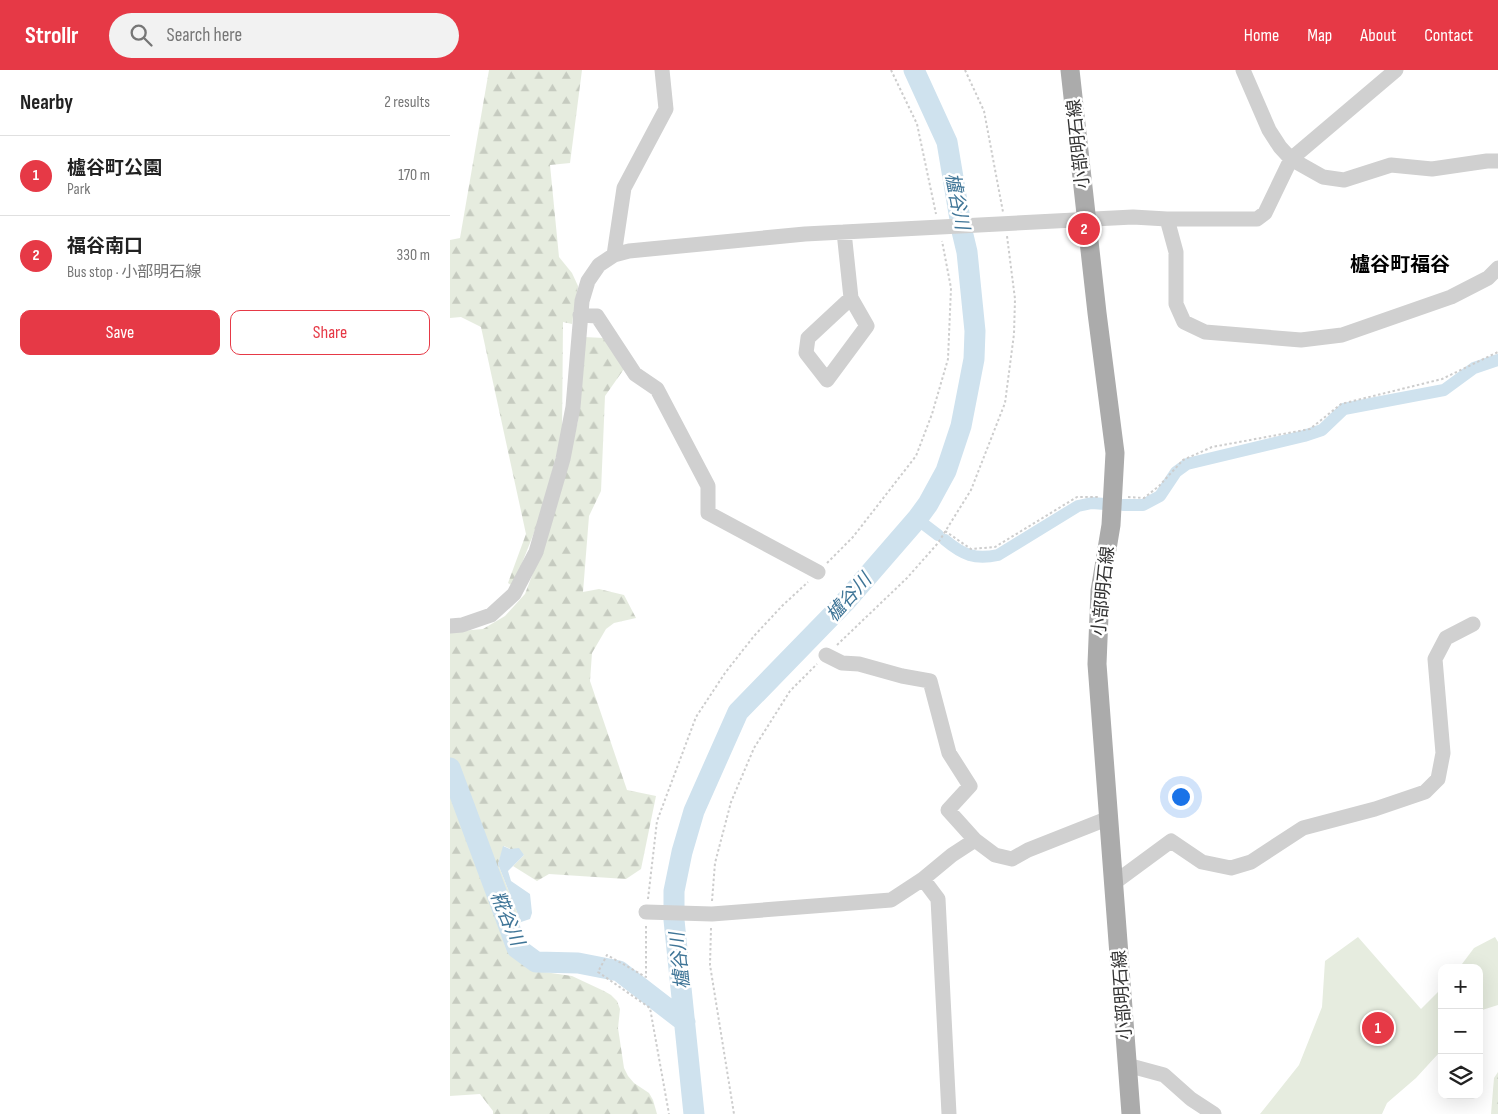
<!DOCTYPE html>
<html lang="en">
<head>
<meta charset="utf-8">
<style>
  body { margin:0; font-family:"Sofia Sans Condensed","Noto Sans JP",sans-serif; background:#f2f2f2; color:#222 }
  .controls { position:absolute; right:15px; bottom:15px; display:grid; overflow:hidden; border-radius:10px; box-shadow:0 5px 20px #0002 }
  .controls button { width:45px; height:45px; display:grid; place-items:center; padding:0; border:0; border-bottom:1px solid #e0e0e0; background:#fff; color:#222; font:25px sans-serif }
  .you { position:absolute; left:730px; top:726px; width:18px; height:18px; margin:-12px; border:4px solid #fff; border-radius:50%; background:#1a73e8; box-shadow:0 0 0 8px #1a73e833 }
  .badge { display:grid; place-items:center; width:32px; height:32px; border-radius:50%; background:#e63946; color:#fff; font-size:16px; font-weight:700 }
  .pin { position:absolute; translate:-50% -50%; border:2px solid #fff; box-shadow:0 1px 5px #0006 }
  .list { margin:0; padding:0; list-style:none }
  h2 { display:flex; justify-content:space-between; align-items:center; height:65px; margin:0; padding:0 20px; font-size:21px }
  h2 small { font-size:16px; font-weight:400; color:#767676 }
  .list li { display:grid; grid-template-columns:32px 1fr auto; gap:15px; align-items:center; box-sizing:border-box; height:80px; padding:0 20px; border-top:1px solid #e0e0e0 }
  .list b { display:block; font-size:19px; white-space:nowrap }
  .list p { margin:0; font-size:16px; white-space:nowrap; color:#767676 }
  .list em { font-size:16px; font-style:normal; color:#767676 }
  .actions { display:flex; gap:10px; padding:15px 20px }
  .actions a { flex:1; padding:11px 0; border:1px solid #e63946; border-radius:10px; text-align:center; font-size:18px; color:#e63946 }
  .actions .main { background:#e63946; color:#fff }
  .icon { flex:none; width:28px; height:28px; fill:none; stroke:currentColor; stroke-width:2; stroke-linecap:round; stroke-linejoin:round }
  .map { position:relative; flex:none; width:1048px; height:1044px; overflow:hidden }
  header { display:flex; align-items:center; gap:30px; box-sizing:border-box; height:70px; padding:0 25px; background:#e63946; color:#fff }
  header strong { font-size:24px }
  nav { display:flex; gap:28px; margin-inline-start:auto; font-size:18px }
  .search { width:350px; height:45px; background:#f2f2f2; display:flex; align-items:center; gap:12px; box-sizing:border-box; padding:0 18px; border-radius:28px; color:#767676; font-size:19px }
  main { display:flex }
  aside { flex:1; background:#fff }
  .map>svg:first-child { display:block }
  .forest { fill:url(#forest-firs) }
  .green { fill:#e6ecdf }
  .water { fill:#cfe2ee }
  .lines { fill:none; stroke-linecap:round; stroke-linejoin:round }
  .canal { stroke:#cfe2ee; stroke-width:12 }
  .river { stroke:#cfe2ee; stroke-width:21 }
  .path { stroke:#cdcdcd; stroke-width:2; stroke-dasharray:2.5 2.5; stroke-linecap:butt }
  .minor { stroke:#d0d0d0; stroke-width:15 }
  .major { stroke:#ababab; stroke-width:19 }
  .labels { text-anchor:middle; stroke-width:5; stroke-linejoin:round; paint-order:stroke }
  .street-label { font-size:18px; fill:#333; stroke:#fff }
  .water-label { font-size:19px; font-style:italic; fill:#3f7597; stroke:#fff }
  .quarter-label { font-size:20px; font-weight:bold; fill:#000; stroke:#fff }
</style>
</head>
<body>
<header>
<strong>Strollr</strong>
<div class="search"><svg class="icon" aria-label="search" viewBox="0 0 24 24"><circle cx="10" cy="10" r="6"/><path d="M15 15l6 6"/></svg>Search here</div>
<nav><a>Home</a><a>Map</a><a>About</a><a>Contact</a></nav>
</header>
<main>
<aside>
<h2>Nearby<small>2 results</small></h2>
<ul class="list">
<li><span class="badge">1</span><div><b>櫨谷町公園</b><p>Park</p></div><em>170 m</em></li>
<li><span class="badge">2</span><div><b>福谷南口</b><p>Bus stop · 小部明石線</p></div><em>330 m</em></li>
</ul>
<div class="actions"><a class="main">Save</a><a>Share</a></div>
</aside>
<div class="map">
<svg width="1048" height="1044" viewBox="0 0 1048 1044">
  <defs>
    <pattern id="forest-firs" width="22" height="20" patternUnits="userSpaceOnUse" patternTransform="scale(1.25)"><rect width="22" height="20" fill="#e6ecdf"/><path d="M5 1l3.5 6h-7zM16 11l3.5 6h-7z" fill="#c6cbc0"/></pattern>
  </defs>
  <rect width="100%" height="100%" fill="#fff"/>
  <path class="forest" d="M 39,0 L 132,0 L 120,93 L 100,95 L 109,187 L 122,203 L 128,216 L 122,254 L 113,252 L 112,365 L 89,450 L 63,516 L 58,513 L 76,464 L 31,257 L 11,247 L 0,248 L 0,170 L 10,168 Z
    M 134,267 L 154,268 L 174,299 L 155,326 L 151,421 L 139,446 L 133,522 L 149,519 L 174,525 L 186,548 L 164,553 L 156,559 L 142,583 L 140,611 L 177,720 L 206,726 L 191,799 L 176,809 L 99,804 L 87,811 L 63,796 L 74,785 L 54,776 L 48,794 L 71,852 L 57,862 L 60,878 L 72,892 L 79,897 L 87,901 L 122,906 L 154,921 L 161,925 L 167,931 L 170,939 L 168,958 L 174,998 L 178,1006 L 184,1013 L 199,1023 L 203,1030 L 207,1044 L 43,1044 L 43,1041 L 30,1024 L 0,1026 L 0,562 L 33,559 L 55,546 L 75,524 L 94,474 L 111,417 L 128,351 Z
    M 1048,1002 L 1048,1044 L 1041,1044 L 1044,1008 Z"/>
  <path class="green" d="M 908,867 L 971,939 L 992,918 L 992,976 L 988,984 L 966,1008 L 937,1033 L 932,1044 L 810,1044 L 849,995 L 872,937 L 875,891 Z
    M 1045,867 L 1048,872 L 1048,935 L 1029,941 L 1029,898 L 1009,898 L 1024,878 Z"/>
  <path class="water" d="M 53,776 L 60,779 L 69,778 L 74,785 L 58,801 L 61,811 L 80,824 L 82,843 L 80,849 L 71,852 L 48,794 Z"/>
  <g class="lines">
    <path class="canal" d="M 673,435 L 693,435 L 710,426 L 726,402 L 737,394 L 854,366 L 872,360 L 894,339 L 994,320 L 1024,298 L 1048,290
      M 467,449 L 488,465
      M 495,470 C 513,485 525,490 548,485 L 628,436 L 642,433 L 655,434"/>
    <path class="river" d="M 0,698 L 67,878 L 86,892 L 128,893 L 169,901 L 235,952
      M 244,1044 L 224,850 L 224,821 L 232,782 L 244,741 L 288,642 L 395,532 L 467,449 L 478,434 L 496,401 L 511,356 L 524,289 L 525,261 L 517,182 L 512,161 L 497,72 L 464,0"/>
    <path class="path" d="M 441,0 L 467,54 L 486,144
      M 515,0 L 534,41 L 553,142
      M 678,427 L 694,428 L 709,416 L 733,390 L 762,377 L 860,359 L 891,334 L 992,309 L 1048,282
      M 495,461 L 521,479 L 545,477 L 627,427 L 648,427
      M 377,493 L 403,467 L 466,386 L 482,344 L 498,289 L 501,218 L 492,171
      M 387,575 L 457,508 L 488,473 L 521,420 L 555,333 L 564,264 L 565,229 L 557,166
      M 198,829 L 207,751 L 246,647 L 275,603 L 304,566 L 332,536 L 358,512
      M 262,831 L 265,793 L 281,732 L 304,678 L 340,621 L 367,594
      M 196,856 L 196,907 L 157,885 L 148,902 L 200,938 L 219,1044
      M 261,858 L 260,895 L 284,1044"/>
    <path class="minor" d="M 793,0 L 819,60 L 830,77 L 841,89 L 873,107 L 894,110 L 941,95 L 982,99 L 1037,91 L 1048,91
      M 717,149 L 807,149 L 815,143 L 841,89 L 946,0
      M 394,162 L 401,228 L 417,256 L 377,310 L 356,283 L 358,268 L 401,228
      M 164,185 L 174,118 L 216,39 L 212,0
      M 130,245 L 147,246 L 185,304 L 207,319 L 258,416 L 258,443 L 368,502
      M 0,556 L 12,555 L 41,545 L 64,524 L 86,482 L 113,389 L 123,337 L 132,231 L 138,211 L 149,195 L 164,185 L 179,181 L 355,164 L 683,147 L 717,149 L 726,182 L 726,234 L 734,252 L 755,262 L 851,270 L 892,265 L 1001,227 L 1038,208 L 1048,198
      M 376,585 L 392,593 L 409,594 L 452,606 L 480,611 L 499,683 L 520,716 L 498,740 L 525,770
      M 473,809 L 488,829 L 499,1044
      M 664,813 L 721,771 L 752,792 L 781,798 L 801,792 L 853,758 L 925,739 L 975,722 L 988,709 L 993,683 L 985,589 L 996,568 L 1023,554
      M 196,842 L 262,844 L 441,830 L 473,809 L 502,785 L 525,770 L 545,785 L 562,789 L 578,780 L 659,748
      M 677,995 L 714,1005 L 741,1029 L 764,1044"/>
    <path class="major" d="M 620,0 L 647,243 L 665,383 L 661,455 L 650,521 L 647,594 L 681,1044"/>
  </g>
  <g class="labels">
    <g class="street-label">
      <text transform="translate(628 74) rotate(-96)" y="6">小部明石線</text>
      <text transform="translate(653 521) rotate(-84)" y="6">小部明石線</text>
      <text transform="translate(672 925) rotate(-94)" y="6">小部明石線</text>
    </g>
    <g class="water-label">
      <text transform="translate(508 131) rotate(79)" y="7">櫨谷川</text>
      <text transform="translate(398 527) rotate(-48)" y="7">櫨谷川</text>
      <text transform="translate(58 848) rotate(67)" y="7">糀谷川</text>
      <text transform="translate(229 891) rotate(-96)" y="7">櫨谷川</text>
    </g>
    <g class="quarter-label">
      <text x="950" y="201">櫨谷町福谷</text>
    </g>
  </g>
</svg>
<div class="controls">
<button>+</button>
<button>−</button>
<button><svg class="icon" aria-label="layers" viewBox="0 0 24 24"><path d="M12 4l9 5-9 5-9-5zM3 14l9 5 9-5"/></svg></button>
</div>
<div class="you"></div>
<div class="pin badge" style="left:928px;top:958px">1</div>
<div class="pin badge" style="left:634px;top:159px">2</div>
</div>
</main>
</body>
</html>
